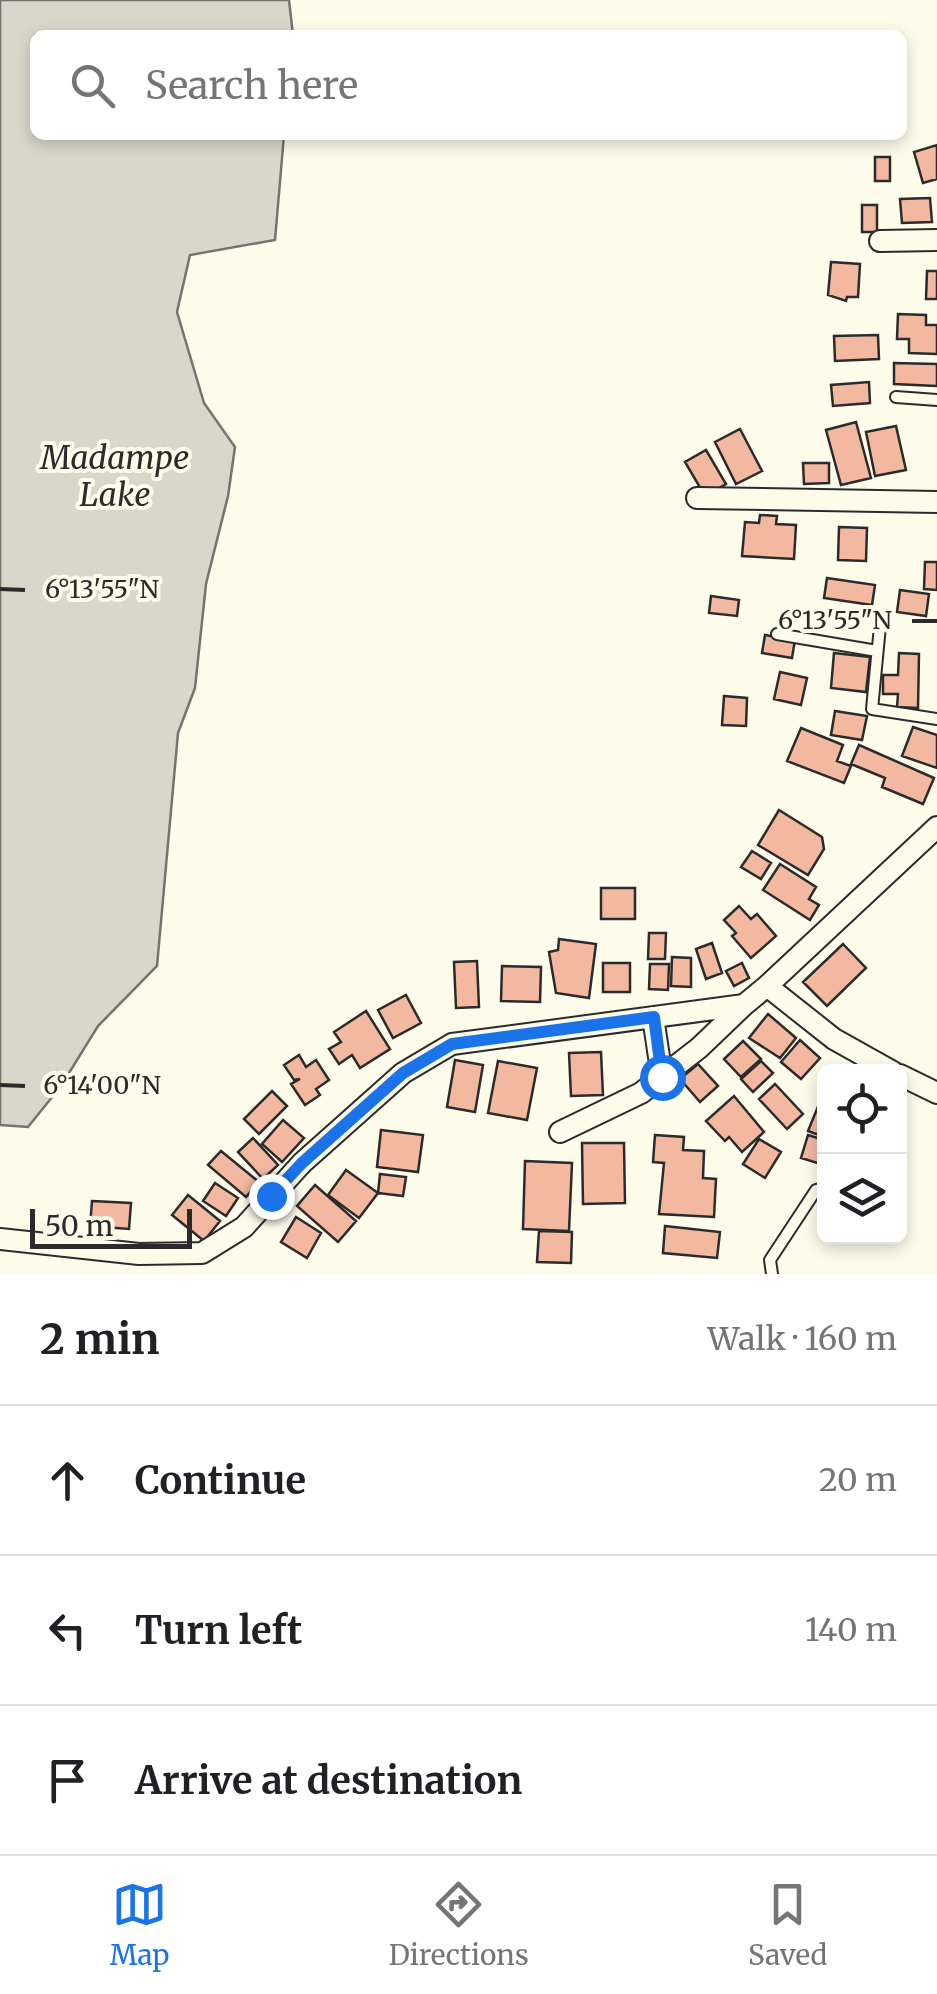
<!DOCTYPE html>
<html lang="en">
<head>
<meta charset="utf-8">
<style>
  body { margin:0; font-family:Merriweather,serif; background:#f2f2f2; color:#202124 }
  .controls { position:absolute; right:30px; bottom:30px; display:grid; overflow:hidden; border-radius:15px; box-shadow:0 5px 15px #0003 }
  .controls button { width:90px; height:90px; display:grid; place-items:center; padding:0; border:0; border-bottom:2px solid #e0e0e0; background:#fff; color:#202124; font:50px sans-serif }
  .scale { position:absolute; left:30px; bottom:25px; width:162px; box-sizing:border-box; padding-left:10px; border:5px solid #2b2b2b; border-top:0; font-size:28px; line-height:35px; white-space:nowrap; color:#2b2b2b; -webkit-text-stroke:8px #fdfbea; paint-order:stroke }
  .stop { position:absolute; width:30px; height:30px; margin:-22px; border:8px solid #1a73e8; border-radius:50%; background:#fff }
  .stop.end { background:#1a73e8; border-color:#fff; box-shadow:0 2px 10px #0008 }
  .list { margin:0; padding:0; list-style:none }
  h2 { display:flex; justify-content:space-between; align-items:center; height:130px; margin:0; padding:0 40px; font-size:42px }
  h2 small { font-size:32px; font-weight:400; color:#757577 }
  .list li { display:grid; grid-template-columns:65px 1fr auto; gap:30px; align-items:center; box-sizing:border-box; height:150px; padding:0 40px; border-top:2px solid #e0e0e0 }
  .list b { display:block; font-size:38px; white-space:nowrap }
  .list em { font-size:32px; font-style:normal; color:#757577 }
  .icon { flex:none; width:55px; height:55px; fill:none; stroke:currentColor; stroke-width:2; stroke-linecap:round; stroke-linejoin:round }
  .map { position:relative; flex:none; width:937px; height:1274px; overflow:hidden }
  .search { position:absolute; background:#fff; box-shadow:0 5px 15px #0003; left:30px; right:30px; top:30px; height:110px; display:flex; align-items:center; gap:25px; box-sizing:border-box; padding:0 35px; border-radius:15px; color:#757577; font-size:38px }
  .sheet { height:580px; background:#fff }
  nav { display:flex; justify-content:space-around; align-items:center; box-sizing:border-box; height:140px; border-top:2px solid #e0e0e0; background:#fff; font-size:28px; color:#757577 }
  nav a { display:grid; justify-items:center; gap:5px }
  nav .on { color:#1a73e8 }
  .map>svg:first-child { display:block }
  .water { fill:#d8d7c9; stroke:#74746e; stroke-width:2.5 }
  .building { fill:#f2b8a0; stroke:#2b2b2b; stroke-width:2.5 }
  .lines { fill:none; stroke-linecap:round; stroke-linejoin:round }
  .service-casing { stroke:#2b2b2b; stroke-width:14 }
  .minor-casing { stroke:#2b2b2b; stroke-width:24 }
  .service { stroke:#fdfbea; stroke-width:10 }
  .minor { stroke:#fdfbea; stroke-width:20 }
  .route { stroke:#1a73e8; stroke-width:12 }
  .ticks { fill:none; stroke:#2b2b2b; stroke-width:4 }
  .labels { text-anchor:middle; stroke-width:8; stroke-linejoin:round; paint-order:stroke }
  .water-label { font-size:32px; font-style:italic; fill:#2b2b2b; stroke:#fdfbea }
  .ticks-label { font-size:25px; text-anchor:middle; fill:#2b2b2b; stroke:#fdfbea; stroke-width:8; stroke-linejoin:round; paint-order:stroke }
</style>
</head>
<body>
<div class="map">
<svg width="937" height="1274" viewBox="0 0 937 1274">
  <rect width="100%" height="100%" fill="#fdfbea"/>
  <path class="water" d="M 0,0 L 289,0 L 293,35 L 35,35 L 35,135 L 284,135 L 275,240 L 190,255 L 177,312 L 204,403 L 235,447 L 228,496 L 206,584 L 195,688 L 178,733 L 157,966 L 98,1026 L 61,1086 L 28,1127 L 0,1125 Z"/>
  <path class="building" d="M 937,145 L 937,179 L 923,183 L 914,152 Z
    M 875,157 L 890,157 L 890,181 L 875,181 Z
    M 930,198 L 932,222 L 902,223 L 900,199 Z
    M 862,205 L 877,205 L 877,232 L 862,232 Z
    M 831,262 L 860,264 L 858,297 L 847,297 L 846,301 L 828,295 Z
    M 927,271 L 937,271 L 937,299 L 926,299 Z
    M 898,314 L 926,315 L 926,325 L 937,325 L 937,354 L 909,353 L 909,339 L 897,339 Z
    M 878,335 L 879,359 L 835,361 L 834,336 Z
    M 894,363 L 937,364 L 937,386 L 894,384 Z
    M 869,382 L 870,403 L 833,406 L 831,385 Z
    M 856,422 L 871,478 L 841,485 L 826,430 Z
    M 896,426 L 906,470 L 875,476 L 866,432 Z
    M 740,429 L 762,471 L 736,484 L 715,442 Z
    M 706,450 L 726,484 L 705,496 L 685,462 Z
    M 803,463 L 829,463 L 829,483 L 804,484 Z
    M 760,515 L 777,516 L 776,524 L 796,525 L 794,559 L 742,556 L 745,522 L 759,523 Z
    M 839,527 L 867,528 L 866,561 L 838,560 Z
    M 925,562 L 937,562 L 937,590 L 924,589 Z
    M 827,578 L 875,585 L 872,605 L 824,598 Z
    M 900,590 L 929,594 L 926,616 L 897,612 Z
    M 711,596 L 739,600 L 737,616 L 709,613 Z
    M 765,635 L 795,640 L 792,658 L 762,653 Z
    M 834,653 L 870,657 L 866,692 L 831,688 Z
    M 899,653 L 919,654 L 918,708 L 897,707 L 898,694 L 883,694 L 883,675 L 898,675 Z
    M 780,672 L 807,678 L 801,705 L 774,699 Z
    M 724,696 L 747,698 L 746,726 L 722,725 Z
    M 835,711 L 867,716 L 862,740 L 831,735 Z
    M 913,727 L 937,735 L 937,768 L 902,756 Z
    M 801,728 L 843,745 L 837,761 L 851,766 L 844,783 L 787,761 Z
    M 859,745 L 934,778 L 923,804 L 882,787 L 885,778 L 851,764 Z
    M 779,810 L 822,837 L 824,849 L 808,875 L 758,845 Z
    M 752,851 L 771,863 L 761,879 L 741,867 Z
    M 780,864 L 816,887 L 809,899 L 819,905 L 810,920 L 763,890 Z
    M 601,888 L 635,888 L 635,919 L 601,919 Z
    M 739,906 L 751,919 L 757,914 L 776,936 L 751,958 L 732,936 L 736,933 L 724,920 Z
    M 649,933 L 666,933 L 665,959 L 648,959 Z
    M 559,939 L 596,944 L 589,998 L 556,993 L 549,952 L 558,950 Z
    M 712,943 L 722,973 L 706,979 L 696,949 Z
    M 843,944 L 866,968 L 827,1006 L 803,982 Z
    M 672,957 L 691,958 L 691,987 L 671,986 Z
    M 477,961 L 479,1007 L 456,1008 L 454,962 Z
    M 603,963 L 630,963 L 630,992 L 603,992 Z
    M 742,963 L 749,978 L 734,986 L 726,971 Z
    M 650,964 L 669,964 L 668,990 L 649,989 Z
    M 502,966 L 541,967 L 540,1002 L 501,1001 Z
    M 406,995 L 421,1023 L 393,1038 L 378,1010 Z
    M 366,1011 L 390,1049 L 360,1068 L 352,1055 L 339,1064 L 329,1049 L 341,1042 L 334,1032 Z
    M 768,1014 L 796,1038 L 780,1058 L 749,1038 Z
    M 800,1040 L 820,1058 L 801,1079 L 781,1062 Z
    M 743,1041 L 761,1059 L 741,1077 L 724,1059 Z
    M 601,1052 L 603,1095 L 571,1096 L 569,1053 Z
    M 299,1055 L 306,1067 L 316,1060 L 329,1080 L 316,1089 L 320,1095 L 305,1105 L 291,1084 L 300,1079 L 294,1080 L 284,1065 Z
    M 455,1060 L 483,1065 L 475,1112 L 447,1107 Z
    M 498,1061 L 537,1068 L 527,1120 L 488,1113 Z
    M 761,1061 L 773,1073 L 753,1092 L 741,1079 Z
    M 698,1064 L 718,1086 L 700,1102 L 680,1079 Z
    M 775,1084 L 803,1114 L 787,1129 L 759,1099 Z
    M 272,1091 L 287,1106 L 259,1134 L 244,1119 Z
    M 824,1092 L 824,1137 L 808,1131 Z
    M 734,1096 L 764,1132 L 742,1152 L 729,1137 L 725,1141 L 706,1121 Z
    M 283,1120 L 304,1138 L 282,1162 L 262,1144 Z
    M 381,1130 L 423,1135 L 418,1172 L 377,1167 Z
    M 655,1135 L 684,1137 L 683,1150 L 704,1151 L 703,1178 L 716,1179 L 714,1217 L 659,1214 L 664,1163 L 653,1162 Z
    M 808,1135 L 824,1140 L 824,1165 L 801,1158 Z
    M 253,1138 L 278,1165 L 263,1179 L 238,1152 Z
    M 759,1139 L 781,1152 L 765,1178 L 743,1164 Z
    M 582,1143 L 624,1143 L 625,1203 L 583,1204 Z
    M 221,1151 L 259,1182 L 246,1197 L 208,1165 Z
    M 525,1161 L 572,1163 L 569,1231 L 523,1229 Z
    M 346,1170 L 378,1193 L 359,1218 L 328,1195 Z
    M 380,1174 L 406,1177 L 403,1196 L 378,1193 Z
    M 215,1183 L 238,1198 L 226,1216 L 203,1201 Z
    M 315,1185 L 356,1221 L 338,1242 L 297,1206 Z
    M 188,1195 L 220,1221 L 204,1241 L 172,1215 Z
    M 92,1201 L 131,1203 L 129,1229 L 90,1226 Z
    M 296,1217 L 321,1233 L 307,1258 L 281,1242 Z
    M 665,1226 L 720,1232 L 717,1258 L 663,1253 Z
    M 539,1231 L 572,1232 L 571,1263 L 537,1262 Z"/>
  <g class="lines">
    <defs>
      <path id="service" d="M 896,397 L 937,400
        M 881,616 L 872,709 L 937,719
        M 777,634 L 877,651
        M 772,1274 L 770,1260 L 816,1190 L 824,1188"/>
      <path id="minor" d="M 880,241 L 937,240
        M 697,498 L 937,502
        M 653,1017 L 662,1077
        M 893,1072 L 834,1039 L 767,986 L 937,827
        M 900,1075 L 937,1093
        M 560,1132 L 641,1093 L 699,1048 L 744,1005
        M 0,1239 L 139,1254 L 202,1253 L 244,1227 L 302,1163 L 403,1073 L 452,1044 L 744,1005 L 767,986"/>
    </defs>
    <use href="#service" class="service-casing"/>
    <use href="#minor" class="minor-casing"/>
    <use href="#service" class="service"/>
    <use href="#minor" class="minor"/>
  </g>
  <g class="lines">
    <path class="route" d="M 271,1196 L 302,1163 L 403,1073 L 452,1044 L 654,1017 L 662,1077"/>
  </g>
  <path class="ticks" d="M 0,589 L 25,590M 912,621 L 937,621M 0,1085 L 25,1086"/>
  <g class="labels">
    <g class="water-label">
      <text x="115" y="469">Madampe<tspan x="115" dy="37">Lake</tspan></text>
    </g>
  </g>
  <g class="ticks-label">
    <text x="102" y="598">6°13'55"N</text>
    <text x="835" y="629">6°13'55"N</text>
    <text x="102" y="1094">6°14'00"N</text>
  </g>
</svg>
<div class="controls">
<button><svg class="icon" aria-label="locate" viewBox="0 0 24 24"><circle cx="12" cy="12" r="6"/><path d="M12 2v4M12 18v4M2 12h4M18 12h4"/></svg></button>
<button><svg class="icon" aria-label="layers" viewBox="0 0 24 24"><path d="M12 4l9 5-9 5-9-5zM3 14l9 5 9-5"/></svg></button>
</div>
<div class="scale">50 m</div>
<div class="stop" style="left:662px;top:1077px"></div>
<div class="stop end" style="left:271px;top:1196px"></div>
<div class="search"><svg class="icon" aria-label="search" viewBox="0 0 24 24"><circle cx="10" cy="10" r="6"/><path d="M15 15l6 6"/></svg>Search here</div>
</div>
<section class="sheet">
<h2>2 min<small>Walk · 160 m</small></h2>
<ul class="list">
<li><svg class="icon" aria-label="ahead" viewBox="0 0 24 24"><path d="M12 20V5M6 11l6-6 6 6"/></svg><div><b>Continue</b></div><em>20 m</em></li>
<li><svg class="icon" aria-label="left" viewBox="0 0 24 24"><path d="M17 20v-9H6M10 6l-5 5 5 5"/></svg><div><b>Turn left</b></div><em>140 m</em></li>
<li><svg class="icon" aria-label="arrive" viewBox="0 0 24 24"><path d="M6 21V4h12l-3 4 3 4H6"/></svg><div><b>Arrive at destination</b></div></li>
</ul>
</section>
<nav>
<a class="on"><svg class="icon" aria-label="map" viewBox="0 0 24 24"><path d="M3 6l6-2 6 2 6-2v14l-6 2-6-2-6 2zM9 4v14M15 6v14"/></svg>Map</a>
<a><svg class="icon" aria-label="directions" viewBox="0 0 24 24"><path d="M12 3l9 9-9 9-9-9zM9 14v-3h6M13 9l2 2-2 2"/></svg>Directions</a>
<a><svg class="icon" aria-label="saved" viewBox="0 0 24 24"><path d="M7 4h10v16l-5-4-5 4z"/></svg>Saved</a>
</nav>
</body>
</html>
